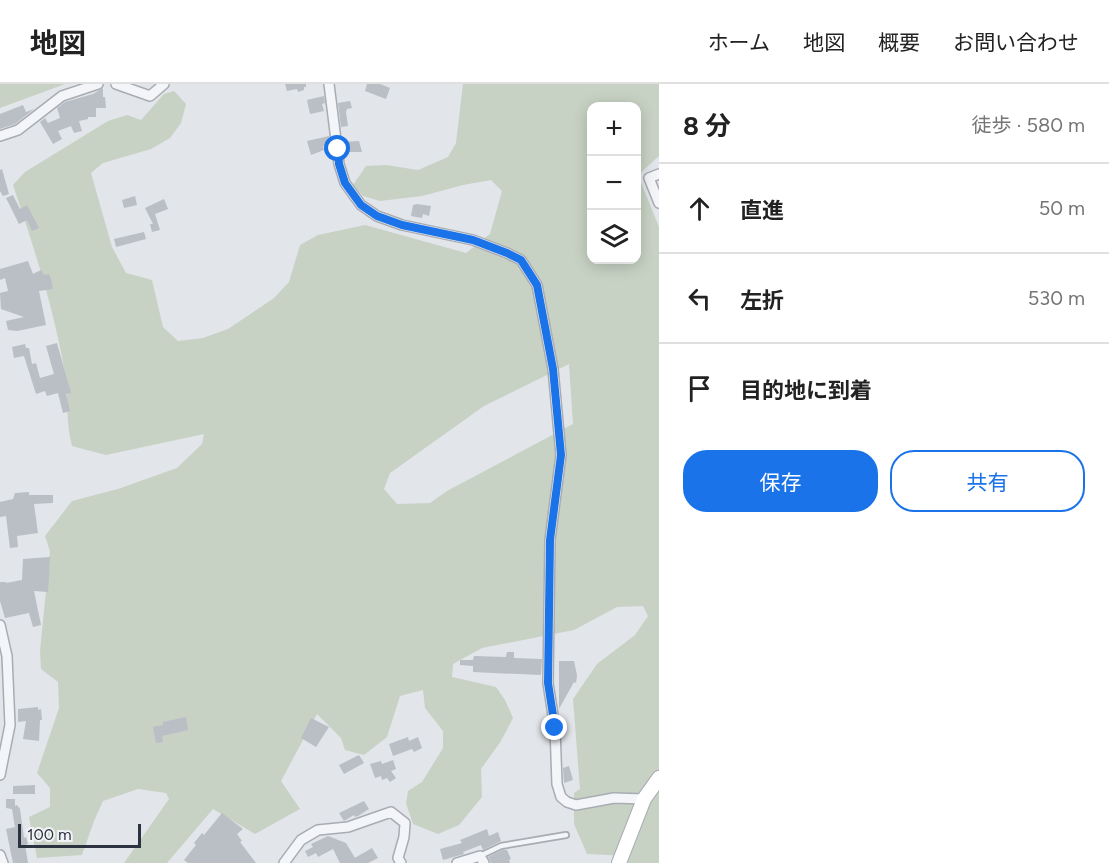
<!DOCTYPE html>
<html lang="ja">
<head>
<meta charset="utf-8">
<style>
  body { margin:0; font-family:Figtree,"Noto Sans JP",sans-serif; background:#f2f2f2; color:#222 }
  .controls { position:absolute; right:18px; top:18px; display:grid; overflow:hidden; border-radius:12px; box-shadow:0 3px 15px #0003 }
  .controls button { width:54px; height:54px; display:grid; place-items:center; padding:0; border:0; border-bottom:2px solid #e0e0e0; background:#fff; color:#222; font:30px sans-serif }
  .scale { position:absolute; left:18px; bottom:15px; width:123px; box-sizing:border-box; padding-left:6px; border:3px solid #2c323f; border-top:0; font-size:16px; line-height:21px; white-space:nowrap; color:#2c323f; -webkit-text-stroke:4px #f1f3f6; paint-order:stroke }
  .stop { position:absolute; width:18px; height:18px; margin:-14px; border:4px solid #1a73e8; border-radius:50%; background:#fff }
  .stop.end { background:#1a73e8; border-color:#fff; box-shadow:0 2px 6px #0008 }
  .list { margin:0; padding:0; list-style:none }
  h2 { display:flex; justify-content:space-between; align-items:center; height:78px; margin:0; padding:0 24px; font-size:26px }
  h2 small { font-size:20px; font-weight:400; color:#767676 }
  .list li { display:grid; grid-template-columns:39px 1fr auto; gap:18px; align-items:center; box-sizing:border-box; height:90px; padding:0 24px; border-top:2px solid #e0e0e0 }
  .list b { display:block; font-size:22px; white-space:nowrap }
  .list em { font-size:20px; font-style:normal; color:#767676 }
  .actions { display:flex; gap:12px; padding:18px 24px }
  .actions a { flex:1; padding:14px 0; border:2px solid #1a73e8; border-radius:24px; text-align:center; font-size:21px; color:#1a73e8 }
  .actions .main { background:#1a73e8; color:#fff }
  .icon { flex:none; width:33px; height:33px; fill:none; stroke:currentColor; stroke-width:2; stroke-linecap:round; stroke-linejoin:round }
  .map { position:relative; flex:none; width:659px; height:779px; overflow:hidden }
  header { display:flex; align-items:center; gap:36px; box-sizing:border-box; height:84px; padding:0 30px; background:#fff; border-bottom:2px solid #e0e0e0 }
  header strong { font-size:28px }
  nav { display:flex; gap:33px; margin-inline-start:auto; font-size:21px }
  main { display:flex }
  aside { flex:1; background:#fff }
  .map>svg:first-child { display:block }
  .green { fill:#c7d2c4; fill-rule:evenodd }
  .building { fill:#babec5 }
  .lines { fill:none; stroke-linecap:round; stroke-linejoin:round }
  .lane-casing { stroke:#a8acb3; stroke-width:8 }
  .street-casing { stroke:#a8acb3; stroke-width:12 }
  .secondary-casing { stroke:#a8acb3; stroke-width:16 }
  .lane { stroke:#f4f5f8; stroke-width:4.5 }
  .street { stroke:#f4f5f8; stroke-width:9 }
  .secondary { stroke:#fff; stroke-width:14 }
  .route { stroke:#1a73e8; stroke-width:8 }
</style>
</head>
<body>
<header>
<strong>地図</strong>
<nav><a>ホーム</a><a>地図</a><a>概要</a><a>お問い合わせ</a></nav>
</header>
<main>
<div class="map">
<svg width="659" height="779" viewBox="0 0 659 779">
  <rect width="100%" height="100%" fill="#e2e5e9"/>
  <path class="green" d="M 0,0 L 65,0 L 0,24 Z
    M 463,0 L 659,0 L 659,72 L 638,91 L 659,143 L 659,779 L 628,779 L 628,772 L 587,770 L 574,740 L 574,709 L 580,705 L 573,615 L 597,580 L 635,551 L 648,532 L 643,522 L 617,523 L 574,546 L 482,564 L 453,580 L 452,593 L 496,603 L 505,616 L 513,634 L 501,657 L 481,685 L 482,713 L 459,741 L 438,750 L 413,740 L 406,719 L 408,707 L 422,698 L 443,664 L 443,647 L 425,624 L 423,606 L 400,612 L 387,653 L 364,671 L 345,666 L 341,654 L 317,630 L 281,697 L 300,725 L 255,750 L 213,725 L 167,779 L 124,779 L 169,715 L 166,709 L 138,705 L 103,717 L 94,737 L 82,771 L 37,774 L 29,733 L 50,723 L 50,704 L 37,689 L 59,624 L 58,598 L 41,585 L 40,567 L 50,467 L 45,452 L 72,417 L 118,405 L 177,384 L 202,360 L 204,350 L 106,371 L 72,362 C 65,336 69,310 64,284 C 53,221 33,161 13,101 L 25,88 L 108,37 L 127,31 L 141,36 L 164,10 L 174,7 L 186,20 L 181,39 L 170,54 L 151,65 L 103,79 L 91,89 L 112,163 L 126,189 L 152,196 L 163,243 L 178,257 L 203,254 L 228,245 L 274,214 L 289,198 L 300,161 L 318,151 L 365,141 L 466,169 L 490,150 L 502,107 L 491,96 L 463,101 L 422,112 L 380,117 L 363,112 L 353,101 L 366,82 L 386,81 L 418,86 L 448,73 L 456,59 ZM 592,22 L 636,22 L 636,176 L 592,176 ZM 569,280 L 573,340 L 447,407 L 430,419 L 397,420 L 384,405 L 390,389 L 484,322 Z"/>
  <path class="building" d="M 285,0 L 306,0 L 306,3 L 304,3 L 304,6 L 298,8 L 297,5 L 287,7 Z
    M 367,0 L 380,0 L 390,4 L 386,15 L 365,7 Z
    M 103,4 L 103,13 L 105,13 L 106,24 L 96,24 L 96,33 L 88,33 L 88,35 L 79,37 L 82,47 L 74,49 L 71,42 L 58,47 L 62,55 L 53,60 L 40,38 L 45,34 L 48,39 L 60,34 L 57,24 L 65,18 L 93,10 Z
    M 324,12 L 325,19 L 322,20 L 324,27 L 310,30 L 307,16 Z
    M 350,17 L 352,24 L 347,25 L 346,28 L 348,42 L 341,43 L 338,19 Z
    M 23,21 L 26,28 L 34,25 L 15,40 L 0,45 L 0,30 Z
    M 329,52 L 330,61 L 323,62 L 324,66 L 311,71 L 307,57 Z
    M 359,57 L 362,68 L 344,68 L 343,58 Z
    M 2,85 L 9,110 L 3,112 L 0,107 L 0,86 Z
    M 13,111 L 20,125 L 27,121 L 39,144 L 32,147 L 27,136 L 19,140 L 6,114 Z
    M 135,112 L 137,121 L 124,124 L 122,116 Z
    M 164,115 L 168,125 L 155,130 L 160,146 L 152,148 L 150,140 L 153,140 L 145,124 Z
    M 417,120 L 431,122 L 429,132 L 423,130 L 422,134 L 411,132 L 413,121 Z
    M 144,148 L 146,155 L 116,163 L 114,155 Z
    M 28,177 L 33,190 L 41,186 L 44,191 L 49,190 L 51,195 L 53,205 L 39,207 L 46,241 L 17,247 L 8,246 L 6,237 L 24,233 L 1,225 L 0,209 L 8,207 L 5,194 L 0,196 L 0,185 Z
    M 57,259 L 71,309 L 66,310 L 70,327 L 63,329 L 58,309 L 47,312 L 45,307 L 36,310 L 24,272 L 14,274 L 12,263 L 25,260 L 26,264 L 29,264 L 32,280 L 36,279 L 40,294 L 54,290 L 46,262 Z
    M 29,408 L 29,411 L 53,411 L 53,419 L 34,420 L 38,449 L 17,452 L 18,463 L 10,464 L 6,432 L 0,433 L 0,418 L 13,415 L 15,409 Z
    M 50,473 L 48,508 L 34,507 L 41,541 L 33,543 L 29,529 L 5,534 L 0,517 L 0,498 L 6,498 L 6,499 L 22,496 L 23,475 Z
    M 507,568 L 514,568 L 514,574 L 542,575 L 541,591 L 473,588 L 473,582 L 460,581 L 460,576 L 473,576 L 474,572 L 506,573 Z
    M 559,577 L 574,577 L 577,591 L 576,599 L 574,598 L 559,625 Z
    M 38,623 L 38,626 L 41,625 L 42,636 L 40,636 L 39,657 L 23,655 L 26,637 L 18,638 L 18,625 Z
    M 186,633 L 188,646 L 162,652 L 163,658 L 156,659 L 153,643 L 163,641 L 163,638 Z
    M 311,634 L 329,643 L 316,663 L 301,654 Z
    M 408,653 L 409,657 L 418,653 L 422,664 L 414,668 L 412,665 L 393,672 L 389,660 Z
    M 359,671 L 364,679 L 344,690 L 339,681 Z
    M 393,676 L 396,685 L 391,687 L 396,694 L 390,698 L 387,694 L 382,696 L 381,692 L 375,694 L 370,680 L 381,677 L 382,680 Z
    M 569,682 L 573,696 L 564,699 L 563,684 Z
    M 35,701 L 35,710 L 13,710 L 13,702 Z
    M 6,715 L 15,715 L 15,722 L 17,721 L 20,725 L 24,754 L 26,753 L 28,760 L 25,761 L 28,779 L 13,779 L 6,745 L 15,743 L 12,725 L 6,724 Z
    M 364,717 L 369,725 L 358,732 L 355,733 L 354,731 L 344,737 L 339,729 Z
    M 222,729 L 243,745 L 237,750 L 242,757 L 240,758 L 256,779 L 188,779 L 184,776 L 196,761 L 194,759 L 202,749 L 204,751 Z
    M 487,745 L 489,752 L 498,748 L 501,757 L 483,766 L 481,761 L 463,768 L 464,770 L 443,776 L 440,765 L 462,759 L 460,756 Z
    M 328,752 L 346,759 L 355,774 L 346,779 L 340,779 L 333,765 L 318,773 L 316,769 L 308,773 L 305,767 L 313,763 L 311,760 Z
    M 372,764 L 378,774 L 368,779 L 346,779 Z
    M 502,766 L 507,766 L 511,775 L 509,776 L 510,779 L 491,779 L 488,773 Z"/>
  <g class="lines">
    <defs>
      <path id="lane" d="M 480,772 L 501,762 L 566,751"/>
      <path id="street" d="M 116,0 L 150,12 L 164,0
        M 329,0 L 339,80 L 345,99 L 361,121 L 377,132 L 402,141 L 473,156 L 507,169 L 521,176 L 537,201 L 553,285 L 561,371 L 550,456 L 548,599 L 555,644 L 557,700 L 561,713 L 567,718 L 576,721 L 614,714 L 644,715
        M 0,52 L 18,46 L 62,12 L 98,0
        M 659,90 L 649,94 L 659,119
        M 0,541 L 7,572 L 10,641 L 0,691
        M 0,771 L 3,779
        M 284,779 L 301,756 L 318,746 L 348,743 L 391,728 L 405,739 L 404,753 L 398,774 L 401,779
        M 457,779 L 480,772 L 484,779"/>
      <path id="secondary" d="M 619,779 L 644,715 L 659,694"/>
    </defs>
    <use href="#lane" class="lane-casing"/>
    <use href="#street" class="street-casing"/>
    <use href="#secondary" class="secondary-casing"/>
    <use href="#lane" class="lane"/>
    <use href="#street" class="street"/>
    <use href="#secondary" class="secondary"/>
  </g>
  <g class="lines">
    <path class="route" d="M 338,65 L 339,80 L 345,99 L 361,121 L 377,132 L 402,141 L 473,156 L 507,169 L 521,176 L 537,201 L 553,285 L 561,371 L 550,456 L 548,599 L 555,644"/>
  </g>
</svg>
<div class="controls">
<button>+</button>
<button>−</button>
<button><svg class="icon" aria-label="layers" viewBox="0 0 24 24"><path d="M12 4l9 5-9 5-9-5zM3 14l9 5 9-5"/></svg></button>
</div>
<div class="scale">100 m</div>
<div class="stop" style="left:338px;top:65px"></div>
<div class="stop end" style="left:555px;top:644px"></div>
</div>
<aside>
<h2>8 分<small>徒歩 · 580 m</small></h2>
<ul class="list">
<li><svg class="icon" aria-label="ahead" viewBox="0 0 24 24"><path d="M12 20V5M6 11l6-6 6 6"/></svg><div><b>直進</b></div><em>50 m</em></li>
<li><svg class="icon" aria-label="left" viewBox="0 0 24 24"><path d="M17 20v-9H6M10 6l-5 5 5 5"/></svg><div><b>左折</b></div><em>530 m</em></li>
<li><svg class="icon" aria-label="arrive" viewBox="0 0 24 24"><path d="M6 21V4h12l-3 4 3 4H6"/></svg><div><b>目的地に到着</b></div></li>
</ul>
<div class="actions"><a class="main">保存</a><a>共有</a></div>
</aside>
</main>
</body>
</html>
